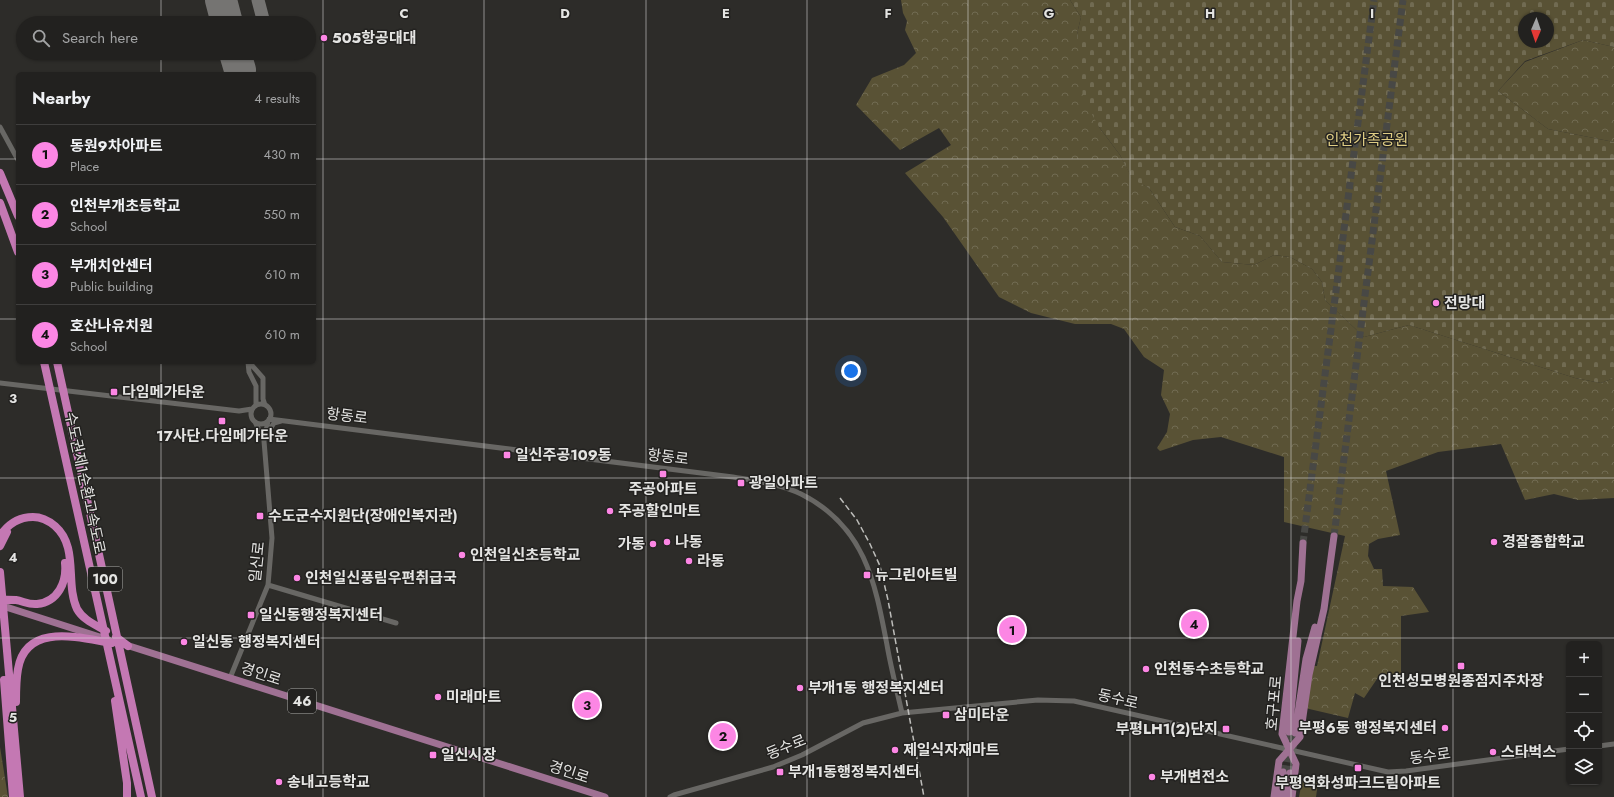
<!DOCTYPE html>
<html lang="en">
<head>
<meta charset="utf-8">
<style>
  body { margin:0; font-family:Jost,"Noto Sans KR",sans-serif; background:#2e2e2c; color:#f1f3f6 }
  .controls { position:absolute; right:12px; bottom:12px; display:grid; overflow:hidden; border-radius:6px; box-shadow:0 1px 3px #0004 }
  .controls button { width:36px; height:36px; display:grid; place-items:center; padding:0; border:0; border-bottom:1px solid #3f3e3d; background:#22211f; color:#f1f3f6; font:20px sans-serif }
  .compass { position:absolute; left:1518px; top:12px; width:36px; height:36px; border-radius:50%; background:#22211f; box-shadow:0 1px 3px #0004; rotate:182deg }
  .you { position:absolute; left:851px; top:371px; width:14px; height:14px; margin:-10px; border:3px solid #fff; border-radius:50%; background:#1a73e8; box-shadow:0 0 0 6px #1a73e833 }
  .badge { display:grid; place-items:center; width:26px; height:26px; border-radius:50%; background:#fc86e4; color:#111; font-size:13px; font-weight:700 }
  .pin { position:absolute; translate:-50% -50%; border:2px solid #fff; box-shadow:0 1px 4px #0006 }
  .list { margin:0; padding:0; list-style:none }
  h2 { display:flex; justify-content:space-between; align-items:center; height:52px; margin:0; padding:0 16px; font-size:17px }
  h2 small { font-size:13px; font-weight:400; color:#a2a3a4 }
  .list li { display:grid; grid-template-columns:26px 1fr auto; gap:12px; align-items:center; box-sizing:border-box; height:60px; padding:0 16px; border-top:1px solid #3f3e3d }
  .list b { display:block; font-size:15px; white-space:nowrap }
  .list p { margin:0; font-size:13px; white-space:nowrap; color:#a2a3a4 }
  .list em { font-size:13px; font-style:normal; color:#a2a3a4 }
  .icon { flex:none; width:22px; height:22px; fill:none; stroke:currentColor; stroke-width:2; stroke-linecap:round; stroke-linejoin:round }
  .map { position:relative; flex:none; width:1614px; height:797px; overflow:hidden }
  .search { position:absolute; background:#22211f; box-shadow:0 1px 3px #0004; left:16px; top:16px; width:300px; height:44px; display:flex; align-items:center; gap:10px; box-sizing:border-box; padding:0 14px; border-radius:22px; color:#a2a3a4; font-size:15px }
  .panel { position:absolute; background:#22211f; box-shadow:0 1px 3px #0004; left:16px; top:72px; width:300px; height:292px; border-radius:6px }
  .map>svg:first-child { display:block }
  .forest { fill:url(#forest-crowns) }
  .cemetery { fill:url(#cemetery-stones); fill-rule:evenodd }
  .garden { fill:#595235 }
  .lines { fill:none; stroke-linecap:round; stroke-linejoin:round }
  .taxiway { stroke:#757472; stroke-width:13 }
  .runway { stroke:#757472; stroke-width:32 }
  .major-tunnel { stroke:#484845; stroke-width:7; stroke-dasharray:7 3.5; stroke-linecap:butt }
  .minor { stroke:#686764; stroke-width:5 }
  .major { stroke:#9f7193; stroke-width:7 }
  .highway { stroke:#c478b3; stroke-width:8 }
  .rail { stroke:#bdbdba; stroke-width:1.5; stroke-dasharray:6 3; stroke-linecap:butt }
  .grid { fill:none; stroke:#e4e4e2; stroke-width:1; stroke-opacity:0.55 }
  .poi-dot { fill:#fc86e4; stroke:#232220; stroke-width:1.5 }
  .labels { text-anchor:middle; stroke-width:3; stroke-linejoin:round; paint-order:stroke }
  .shield { fill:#232220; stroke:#aaaaa8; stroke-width:1 }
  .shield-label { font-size:14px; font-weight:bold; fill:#e4e4e2 }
  .poi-label { font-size:15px; font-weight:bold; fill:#e4e4e2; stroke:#232220; text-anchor:start }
  .park-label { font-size:15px; fill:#dfcd84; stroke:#232220 }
  .street-label { font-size:15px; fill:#e4e4e2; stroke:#232220 }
  .grid-label { font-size:13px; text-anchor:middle; font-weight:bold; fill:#e4e4e2; stroke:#232220; stroke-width:3; stroke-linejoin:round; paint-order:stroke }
</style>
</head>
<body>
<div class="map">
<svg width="1614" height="797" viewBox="0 0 1614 797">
  <defs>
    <pattern id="forest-crowns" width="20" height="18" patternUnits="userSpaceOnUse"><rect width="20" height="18" fill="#595235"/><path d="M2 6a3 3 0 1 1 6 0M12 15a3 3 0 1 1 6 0" fill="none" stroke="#716b52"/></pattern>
    <pattern id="cemetery-stones" width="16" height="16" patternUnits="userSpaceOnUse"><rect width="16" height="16" fill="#595235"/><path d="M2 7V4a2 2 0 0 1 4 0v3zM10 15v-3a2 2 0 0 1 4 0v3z" fill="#716b52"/></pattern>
  </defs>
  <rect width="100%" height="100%" fill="#2d2c29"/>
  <path class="forest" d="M 901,0 L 1070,0 L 1081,17 L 1077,34 L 1099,127 L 1120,155 L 1132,178 L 1149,188 L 1175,227 L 1200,236 L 1222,262 L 1254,265 L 1274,255 L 1290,257 L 1312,269 L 1322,282 L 1325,300 L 1364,337 L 1409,325 L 1575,378 L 1601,383 L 1614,378 L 1614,498 L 1578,500 L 1554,494 L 1525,500 L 1501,444 L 1438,452 L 1386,471 L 1400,535 L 1378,539 L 1369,544 L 1368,556 L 1374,569 L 1382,569 L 1383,586 L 1413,587 L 1429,612 L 1401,616 L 1401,671 L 1405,678 L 1402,682 L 1394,678 L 1392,675 L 1379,676 L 1364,698 L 1355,693 L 1348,718 L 1305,708 L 1313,666 L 1317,666 L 1345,536 L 1284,522 L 1284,457 L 1221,437 L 1193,440 L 1160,451 L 1157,448 L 1167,432 L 1170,414 L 1161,395 L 1164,370 L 1144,357 L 1124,329 L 1111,324 L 1075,324 L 1031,313 L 999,297 L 943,217 L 905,173 L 951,145 L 939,128 L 900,150 L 856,105 L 872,78 L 904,65 L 916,53 L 905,30 L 907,21 L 903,13 Z
    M 1583,40 L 1614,47 L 1614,142 L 1548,129 L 1498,91 L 1525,62 Z
    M 0,747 L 8,797 L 0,797 Z"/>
  <path class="cemetery" d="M 1070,0 L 1614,0 L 1614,47 L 1583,40 L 1525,61 L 1498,91 L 1548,129 L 1614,142 L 1614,378 L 1601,383 L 1575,378 L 1409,325 L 1364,337 L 1325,300 L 1322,282 L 1312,269 L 1290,257 L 1274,255 L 1254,265 L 1222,262 L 1200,236 L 1175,227 L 1149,188 L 1132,179 L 1120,155 L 1099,127 L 1083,98 L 1077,34 L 1081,17 ZM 1524,18 L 1548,18 L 1548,42 L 1524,42 Z"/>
  <path class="garden" d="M 1302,781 L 1318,783 L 1316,797 L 1299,797 Z"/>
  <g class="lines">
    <path class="taxiway" d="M 258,0 L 264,23"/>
    <path class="runway" d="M 221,0 L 227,23
      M 235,53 L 240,70"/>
    <path class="major-tunnel" d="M 1334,536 L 1403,0
      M 1303,543 L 1374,0
      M 1283,772 L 1289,732
      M 1290,773 L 1295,733"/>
    <path class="minor" d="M 0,127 L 18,160
      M 248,362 L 249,372 L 256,386 L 256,405
      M 249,362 L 263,378 L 263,399 L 265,405
      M 0,383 L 239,411 L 252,409
      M251 414a10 10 0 1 1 20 0a10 10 0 1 1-20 0Z
      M 269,419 L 733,477 C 756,481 780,484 801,494 C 865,526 875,582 887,645 C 891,668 897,691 902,713
      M 255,422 L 264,440
      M 267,434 L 274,423 L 281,421
      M 268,585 L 396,623
      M 230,678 L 268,585 L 272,538 L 264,441 L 268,421
      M 1599,746 L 1614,744
      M 670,797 L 674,795 L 773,767 L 802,755 L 863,723 L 902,713 L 1038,700 L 1074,701 L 1388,772 L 1406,771 L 1569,749"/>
    <path class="major" d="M 0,605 L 109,640
      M 123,644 L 605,797
      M 1289,732 L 1298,641
      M 1295,733 L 1306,659 L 1315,627
      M 1274,797 L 1279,761 L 1300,737 L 1309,675 L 1324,609 L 1334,536
      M 1280,797 L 1283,772
      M 1287,797 L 1290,773
      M 1292,797 L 1296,764 L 1282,734 L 1297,601 L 1301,581 L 1303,543"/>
    <path class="highway" d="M 0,173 L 18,216
      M 0,203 L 18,252
      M 44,362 L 141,797
      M 57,362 L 152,797
      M 0,536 C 8,524 19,517 33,517 C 41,517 49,521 55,526 C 79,547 65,583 77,609 C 83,620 96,625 106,631
      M 0,546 L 7,532
      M 0,572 L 20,797
      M 0,599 C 5,600 10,600 16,600 C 23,601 29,605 37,604 C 58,602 67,582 65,563
      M 116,637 L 128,646
      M 4,680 L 13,797
      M 115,701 L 127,783 L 127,797
      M 16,702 C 16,691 16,680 18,669 C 26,622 80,638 112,643"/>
    <path class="rail" d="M 840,498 L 857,520 L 870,544 L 880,566 L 888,600 L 924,797"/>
  </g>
  <path class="grid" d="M 161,0 L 161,23M 323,0 L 323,797M 484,0 L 484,797M 646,0 L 646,797M 807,0 L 807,797M 968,0 L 968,797M 1130,0 L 1130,797M 1291,0 L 1291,797M 1453,0 L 1453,797M 161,53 L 161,74M 0,159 L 18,159M 314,159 L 1614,159M 0,319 L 18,319M 314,319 L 1614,319M 161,362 L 161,797M 0,478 L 1614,478M 0,638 L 1614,638"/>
  <g class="poi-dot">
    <circle cx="324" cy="38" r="4"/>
    <circle cx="1436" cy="303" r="4"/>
    <rect x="110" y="388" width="8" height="8" rx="2"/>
    <rect x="218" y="417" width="8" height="8" rx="2"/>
    <rect x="503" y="451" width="8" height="8" rx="2"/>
    <rect x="659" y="470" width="8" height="8" rx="2"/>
    <rect x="737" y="479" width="8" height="8" rx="2"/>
    <circle cx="610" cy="511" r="4"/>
    <rect x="256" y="512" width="8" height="8" rx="2"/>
    <circle cx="667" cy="542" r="4"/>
    <circle cx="1494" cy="542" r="4"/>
    <circle cx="653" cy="544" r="4"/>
    <circle cx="462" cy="555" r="4"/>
    <circle cx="689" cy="561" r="4"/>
    <rect x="863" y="571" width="8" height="8" rx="2"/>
    <circle cx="297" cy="578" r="4"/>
    <rect x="247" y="611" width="8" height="8" rx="2"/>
    <circle cx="184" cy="642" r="4"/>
    <rect x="1457" y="662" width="8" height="8" rx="2"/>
    <circle cx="1146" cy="669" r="4"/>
    <circle cx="800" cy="688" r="4"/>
    <circle cx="438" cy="697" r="4"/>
    <rect x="942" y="711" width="8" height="8" rx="2"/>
    <circle cx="1445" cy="728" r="4"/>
    <rect x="1222" y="725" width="8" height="8" rx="2"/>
    <circle cx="895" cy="750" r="4"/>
    <circle cx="1493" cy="752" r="4"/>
    <rect x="429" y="751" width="8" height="8" rx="2"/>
    <rect x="1354" y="764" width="8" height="8" rx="2"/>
    <rect x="776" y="768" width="8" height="8" rx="2"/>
    <circle cx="1152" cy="777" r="4"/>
    <circle cx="279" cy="782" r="4"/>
  </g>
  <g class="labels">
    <g class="shield">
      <rect x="88" y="567" width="34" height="24" rx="3"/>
      <rect x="288" y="689" width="28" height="24" rx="3"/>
    </g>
    <g class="shield-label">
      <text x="105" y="584">100</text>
      <text x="302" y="706">46</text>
    </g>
    <g class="poi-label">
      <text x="332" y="43">505항공대대</text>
      <text x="1444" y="308">전망대</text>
      <text x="122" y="397">다임메가타운</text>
      <text x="222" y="441" text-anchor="middle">17사단.다임메가타운</text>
      <text x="515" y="460">일신주공109동</text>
      <text x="749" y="488">광일아파트</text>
      <text x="663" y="494" text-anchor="middle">주공아파트</text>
      <text x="618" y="516">주공할인마트</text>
      <text x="268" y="521">수도군수지원단(장애인복지관)</text>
      <text x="675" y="547">나동</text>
      <text x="1502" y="547">경잘종합학교</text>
      <text x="645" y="549" text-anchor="end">가동</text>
      <text x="470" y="560">인천일신초등학교</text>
      <text x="697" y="566">라동</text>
      <text x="875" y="580">뉴그린아트빌</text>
      <text x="305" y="583">인천일신풍림우편취급국</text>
      <text x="259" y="620">일신동행정복지센터</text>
      <text x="192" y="647">일신동 행정복지센터</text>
      <text x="1154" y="674">인천동수초등학교</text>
      <text x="1461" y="686" text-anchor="middle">인천성모병원종점지주차장</text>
      <text x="808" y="693">부개1동 행정복지센터</text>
      <text x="446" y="702">미래마트</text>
      <text x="954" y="720">삼미타운</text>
      <text x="1437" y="733" text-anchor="end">부평6동 행정복지센터</text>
      <text x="1218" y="734" text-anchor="end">부평LH1(2)단지</text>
      <text x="903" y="755">제일식자재마트</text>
      <text x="1501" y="757">스타벅스</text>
      <text x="441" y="760">일신시장</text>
      <text x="788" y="777">부개1동행정복지센터</text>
      <text x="1160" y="782">부개변전소</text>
      <text x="287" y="787">송내고등학교</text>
      <text x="1358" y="788" text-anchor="middle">부평역화성파크드림아파트</text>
    </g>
    <g class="park-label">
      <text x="1367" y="145">인천가족공원</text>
    </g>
    <g class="street-label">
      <text transform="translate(347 416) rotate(7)" y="5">항동로</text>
      <text transform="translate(668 457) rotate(7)" y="5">항동로</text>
      <text transform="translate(85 483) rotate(78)" y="5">수도권제1순환고속도로</text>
      <text transform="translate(257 562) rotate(-84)" y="5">일신로</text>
      <text transform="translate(261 674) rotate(18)" y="5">경인로</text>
      <text transform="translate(1118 699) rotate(13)" y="5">동수로</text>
      <text transform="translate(1274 703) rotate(-85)" y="5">호구포로</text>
      <text transform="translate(786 747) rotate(-22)" y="5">동수로</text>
      <text transform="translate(1430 756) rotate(-8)" y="5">동수로</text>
      <text transform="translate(569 772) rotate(18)" y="5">경인로</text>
    </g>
  </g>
  <g class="grid-label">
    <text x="404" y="18">C</text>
    <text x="565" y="18">D</text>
    <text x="726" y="18">E</text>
    <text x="888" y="18">F</text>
    <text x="1049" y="18">G</text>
    <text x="1210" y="18">H</text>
    <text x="1372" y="18">I</text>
    <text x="13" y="403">3</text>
    <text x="13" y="562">4</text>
    <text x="13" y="722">5</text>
  </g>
</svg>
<div class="controls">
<button>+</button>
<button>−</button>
<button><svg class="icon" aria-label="locate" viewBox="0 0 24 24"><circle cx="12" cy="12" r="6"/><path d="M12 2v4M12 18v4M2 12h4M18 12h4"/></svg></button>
<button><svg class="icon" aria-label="layers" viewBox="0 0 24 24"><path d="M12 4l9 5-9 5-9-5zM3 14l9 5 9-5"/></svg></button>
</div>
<svg class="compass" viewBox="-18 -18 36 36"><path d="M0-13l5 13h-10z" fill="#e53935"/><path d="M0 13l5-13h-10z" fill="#a2a3a4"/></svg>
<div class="you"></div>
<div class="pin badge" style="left:1012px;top:630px">1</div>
<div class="pin badge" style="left:723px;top:736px">2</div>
<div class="pin badge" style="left:587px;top:705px">3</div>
<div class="pin badge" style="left:1194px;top:624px">4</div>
<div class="search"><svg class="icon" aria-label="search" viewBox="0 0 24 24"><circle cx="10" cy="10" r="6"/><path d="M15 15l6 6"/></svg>Search here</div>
<section class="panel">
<h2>Nearby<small>4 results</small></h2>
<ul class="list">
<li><span class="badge">1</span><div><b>동원9차아파트</b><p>Place</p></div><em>430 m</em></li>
<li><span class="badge">2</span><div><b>인천부개초등학교</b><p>School</p></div><em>550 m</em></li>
<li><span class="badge">3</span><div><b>부개치안센터</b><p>Public building</p></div><em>610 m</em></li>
<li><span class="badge">4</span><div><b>호산나유치원</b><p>School</p></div><em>610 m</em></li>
</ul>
</section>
</div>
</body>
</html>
